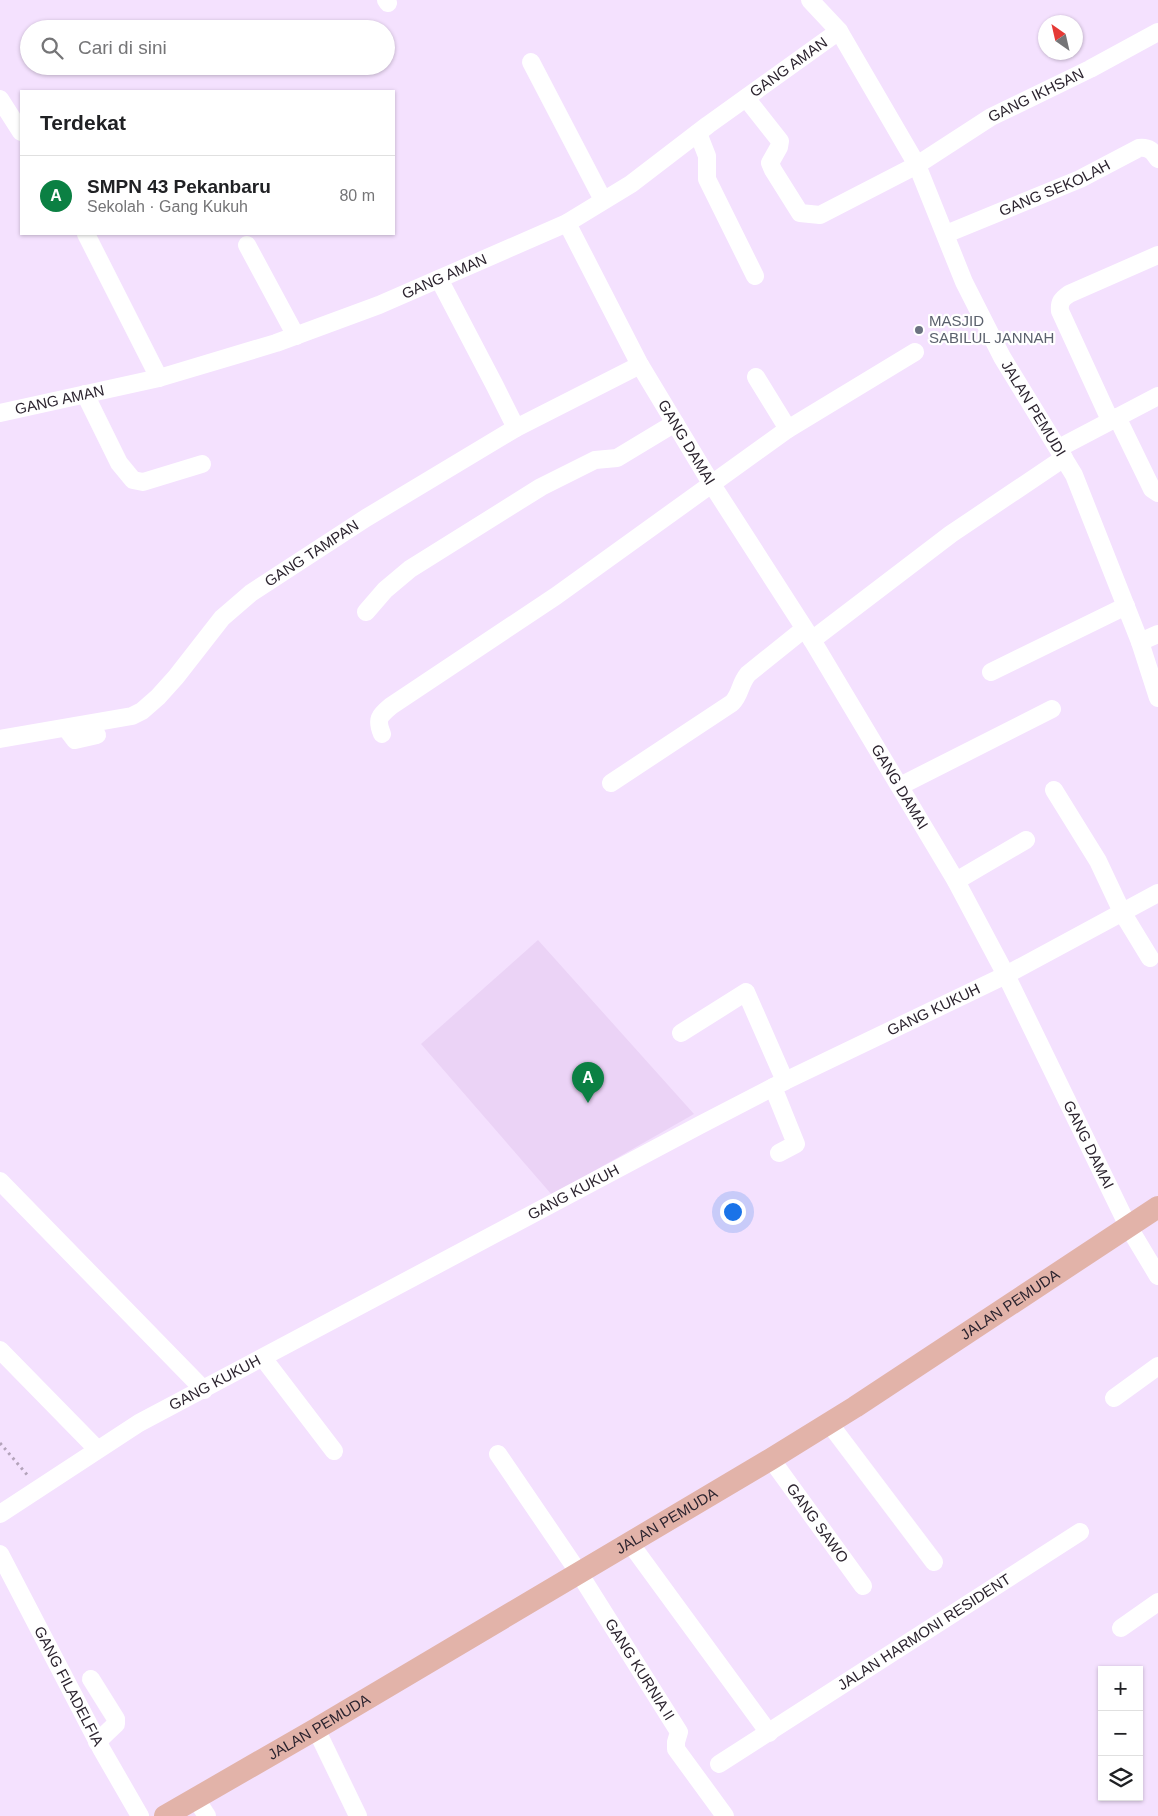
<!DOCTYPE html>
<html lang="id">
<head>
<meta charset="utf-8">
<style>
  body { margin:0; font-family:Arial,sans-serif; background:#f6f6f6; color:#202124 }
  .controls { position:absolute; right:15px; bottom:15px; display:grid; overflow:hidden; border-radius:0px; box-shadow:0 1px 4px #0004 }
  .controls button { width:45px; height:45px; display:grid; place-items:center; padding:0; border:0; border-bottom:1px solid #e0e0e0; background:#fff; color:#202124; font:25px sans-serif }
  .compass { position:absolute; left:1038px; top:15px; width:45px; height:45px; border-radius:50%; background:#fff; box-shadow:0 1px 4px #0004; rotate:326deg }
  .you { position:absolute; left:732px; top:1211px; width:18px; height:18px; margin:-12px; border:4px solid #fff; border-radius:50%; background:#1a73e8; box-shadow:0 0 0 8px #1a73e833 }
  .badge { display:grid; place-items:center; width:32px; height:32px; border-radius:50%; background:#0b8043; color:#fff; font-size:16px; font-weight:700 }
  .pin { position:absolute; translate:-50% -41px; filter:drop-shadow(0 1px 2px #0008) }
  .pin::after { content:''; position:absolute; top:26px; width:18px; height:15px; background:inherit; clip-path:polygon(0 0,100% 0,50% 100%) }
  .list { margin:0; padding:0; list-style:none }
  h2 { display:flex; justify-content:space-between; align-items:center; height:65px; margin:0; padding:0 20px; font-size:21px }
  h2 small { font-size:16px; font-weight:400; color:#757577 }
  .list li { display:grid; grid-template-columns:32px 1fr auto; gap:15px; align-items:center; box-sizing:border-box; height:80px; padding:0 20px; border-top:1px solid #e0e0e0 }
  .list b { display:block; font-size:19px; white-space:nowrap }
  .list p { margin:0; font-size:16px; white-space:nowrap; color:#757577 }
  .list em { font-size:16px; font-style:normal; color:#757577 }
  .icon { flex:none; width:28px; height:28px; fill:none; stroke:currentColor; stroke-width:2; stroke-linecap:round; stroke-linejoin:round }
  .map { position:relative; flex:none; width:1158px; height:1816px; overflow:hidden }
  .search { position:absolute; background:#fff; box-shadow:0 1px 4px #0004; left:20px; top:20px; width:375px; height:55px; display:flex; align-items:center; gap:12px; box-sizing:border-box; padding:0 18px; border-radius:28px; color:#757577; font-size:19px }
  .panel { position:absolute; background:#fff; box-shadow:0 1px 4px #0004; left:20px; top:90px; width:375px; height:145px; border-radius:0px }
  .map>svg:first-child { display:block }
  .built { fill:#ebd3f6 }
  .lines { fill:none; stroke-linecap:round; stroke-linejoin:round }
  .path { stroke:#b3a3ba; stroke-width:3; stroke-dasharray:2.5 4; stroke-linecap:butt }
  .minor { stroke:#fff; stroke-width:18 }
  .major { stroke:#e2b3a9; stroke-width:22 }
  .worship-dot { fill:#6b7280; stroke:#fff; stroke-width:2 }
  .labels { text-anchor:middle; stroke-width:4.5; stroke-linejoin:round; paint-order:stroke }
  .street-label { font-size:15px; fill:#2c242f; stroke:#fff }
  .worship-label { font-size:15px; fill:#5b616d; stroke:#fff; text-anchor:start }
</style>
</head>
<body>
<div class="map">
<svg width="1158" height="1816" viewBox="0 0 1158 1816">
  <rect width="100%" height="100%" fill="#f4e1fe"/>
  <path class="built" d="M 538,940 L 694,1114 L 552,1195 L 421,1044 Z"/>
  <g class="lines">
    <path class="path" d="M 0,1443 L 29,1477"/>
    <g class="minor">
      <path d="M 386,0 L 388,3"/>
      <path id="s1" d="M 810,0 L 839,31 L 917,165 L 964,282 L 1002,357 L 1074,475 L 1140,642 L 1158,698"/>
      <path d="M 531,62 L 603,200"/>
      <path id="s2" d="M 746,98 L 780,141 L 779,147 L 770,163 L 773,170 L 800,213 L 820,215 L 917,165 L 991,117 L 1090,69 L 1158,32"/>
      <path d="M 0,99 L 21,132"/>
      <path d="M 698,133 L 707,156 L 707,179 L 755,276"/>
      <path id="s3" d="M 567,223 L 640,365 L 711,483 L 812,640 L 956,881 L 1006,975 L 1128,1226 L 1158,1276"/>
      <path d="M 86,234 L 159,378"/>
      <path id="s4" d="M 946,234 L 1080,179 L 1139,148 C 1149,147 1153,151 1158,159"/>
      <path d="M 247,245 L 296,336"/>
      <path d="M 439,279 L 495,386 L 516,428"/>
      <path d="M 756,377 L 788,429"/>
      <path d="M 85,394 L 119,463 L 133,480 L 143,482 L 202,464"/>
      <path id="s5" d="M 0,413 L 159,378 L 276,343 L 379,305 L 567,223 L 631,184 L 708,125 L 839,31"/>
      <path d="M 1117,417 L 1152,489 L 1158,493"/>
      <path d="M 1110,420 L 1060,311 C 1059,302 1062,299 1069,294 L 1158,255"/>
      <path d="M 1059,448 L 1158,396"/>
      <path d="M 366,612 L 385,590 L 410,569 L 541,487 L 595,460 L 617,458 L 675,423"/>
      <path d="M 812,640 L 951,534 L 1064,458"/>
      <path d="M 1140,642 L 1158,634"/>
      <path d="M 991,672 L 1126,606"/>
      <path d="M 66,728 L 75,740 L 97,735"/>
      <path d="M 382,734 C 376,719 379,716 391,706 L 556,596 L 788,429 L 915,352"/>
      <path id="s6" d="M 0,739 L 132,716 L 142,711 L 158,697 L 176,677 L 222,618 L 251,593 L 366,518 L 516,428 L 640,365"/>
      <path d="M 611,783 L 732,703 C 741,694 739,685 748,674 L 804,629"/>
      <path d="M 900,786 L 1052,709"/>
      <path d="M 1054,790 L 1098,861 L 1122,912 L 1150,958"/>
      <path d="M 956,881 L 1026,840"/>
      <path d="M 681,1033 L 746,992 L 785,1081"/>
      <path d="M 773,1087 L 796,1144 L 779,1153"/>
      <path d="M 0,1181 L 204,1390"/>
      <path d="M 0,1350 L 97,1449"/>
      <path d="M 263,1358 L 334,1451"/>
      <path d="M 1114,1398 L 1158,1366"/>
      <path d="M 829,1423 L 934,1562"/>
      <path id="s7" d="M 498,1454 L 579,1573 L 679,1732 L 676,1742 L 676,1749 L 725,1816"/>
      <path id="s8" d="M 771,1459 L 863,1586"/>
      <path id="s9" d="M 0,1514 L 139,1423 L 700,1125 L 785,1081 L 1006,975 L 1158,893"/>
      <path d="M 630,1543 L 769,1733"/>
      <path id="s10" d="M 0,1554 L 102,1750 L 140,1816"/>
      <path d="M 1121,1628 L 1158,1602"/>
      <path d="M 91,1679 L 116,1719 L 116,1724 L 97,1742"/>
      <path d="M 316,1729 L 358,1816"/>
      <path id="s11" d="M 719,1764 L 1080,1532"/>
      <path d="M 196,1799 L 207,1816"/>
    </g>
    <path class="major" id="s12" d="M 165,1816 L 316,1729 L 771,1459 L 855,1407 L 1158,1207"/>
  </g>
  <circle class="worship-dot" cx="919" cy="330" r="5"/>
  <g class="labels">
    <g class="street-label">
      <text dy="5" stroke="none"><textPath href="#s5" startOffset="871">GANG AMAN</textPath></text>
      <text dy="5" stroke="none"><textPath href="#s2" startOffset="405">GANG IKHSAN</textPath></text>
      <text dy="5" stroke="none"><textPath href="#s4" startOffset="118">GANG SEKOLAH</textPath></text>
      <text dy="5" stroke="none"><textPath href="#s5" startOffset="466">GANG AMAN</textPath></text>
      <text dy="5" stroke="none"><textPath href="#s5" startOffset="61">GANG AMAN</textPath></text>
      <text dy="5" stroke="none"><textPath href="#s1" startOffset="468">JALAN PEMUDI</textPath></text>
      <text dy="5" stroke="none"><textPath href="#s3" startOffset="250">GANG DAMAI</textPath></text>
      <text dy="5" stroke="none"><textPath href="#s6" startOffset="379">GANG TAMPAN</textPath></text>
      <text dy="5" stroke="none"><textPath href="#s3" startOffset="655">GANG DAMAI</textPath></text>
      <text dy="5" stroke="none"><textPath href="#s9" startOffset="1062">GANG KUKUH</textPath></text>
      <text dy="5" stroke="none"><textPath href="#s3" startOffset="1060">GANG DAMAI</textPath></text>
      <text dy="5" stroke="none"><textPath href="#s9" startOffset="658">GANG KUKUH</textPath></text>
      <text dy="5" stroke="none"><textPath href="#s12" startOffset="988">JALAN PEMUDA</textPath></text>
      <text dy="5" stroke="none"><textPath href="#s9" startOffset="252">GANG KUKUH</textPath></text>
      <text dy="5" stroke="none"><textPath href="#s12" startOffset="582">JALAN PEMUDA</textPath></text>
      <text dy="5" stroke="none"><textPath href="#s8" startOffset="79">GANG SAWO</textPath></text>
      <text dy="5" stroke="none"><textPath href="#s11" startOffset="244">JALAN HARMONI RESIDENT</textPath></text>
      <text dy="5" stroke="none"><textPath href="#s7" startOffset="258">GANG KURNIA II</textPath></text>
      <text dy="5" stroke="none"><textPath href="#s10" startOffset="149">GANG FILADELFIA</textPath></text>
      <text dy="5" stroke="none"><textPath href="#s12" startOffset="178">JALAN PEMUDA</textPath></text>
    </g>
    <g class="worship-label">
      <text x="929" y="326">MASJID<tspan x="929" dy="17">SABILUL JANNAH</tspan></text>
    </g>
  </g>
</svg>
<div class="controls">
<button>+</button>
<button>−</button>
<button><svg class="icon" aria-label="layers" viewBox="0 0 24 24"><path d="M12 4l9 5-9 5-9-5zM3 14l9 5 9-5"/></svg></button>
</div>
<svg class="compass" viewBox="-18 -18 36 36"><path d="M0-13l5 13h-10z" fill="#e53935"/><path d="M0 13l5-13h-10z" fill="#757577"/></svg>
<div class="you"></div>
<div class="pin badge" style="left:588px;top:1103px">A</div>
<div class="search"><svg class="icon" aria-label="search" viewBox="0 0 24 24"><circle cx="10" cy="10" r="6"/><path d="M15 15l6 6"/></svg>Cari di sini</div>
<section class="panel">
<h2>Terdekat<small></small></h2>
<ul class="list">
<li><span class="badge">A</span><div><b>SMPN 43 Pekanbaru</b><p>Sekolah · Gang Kukuh</p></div><em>80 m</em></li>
</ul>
</section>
</div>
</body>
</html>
